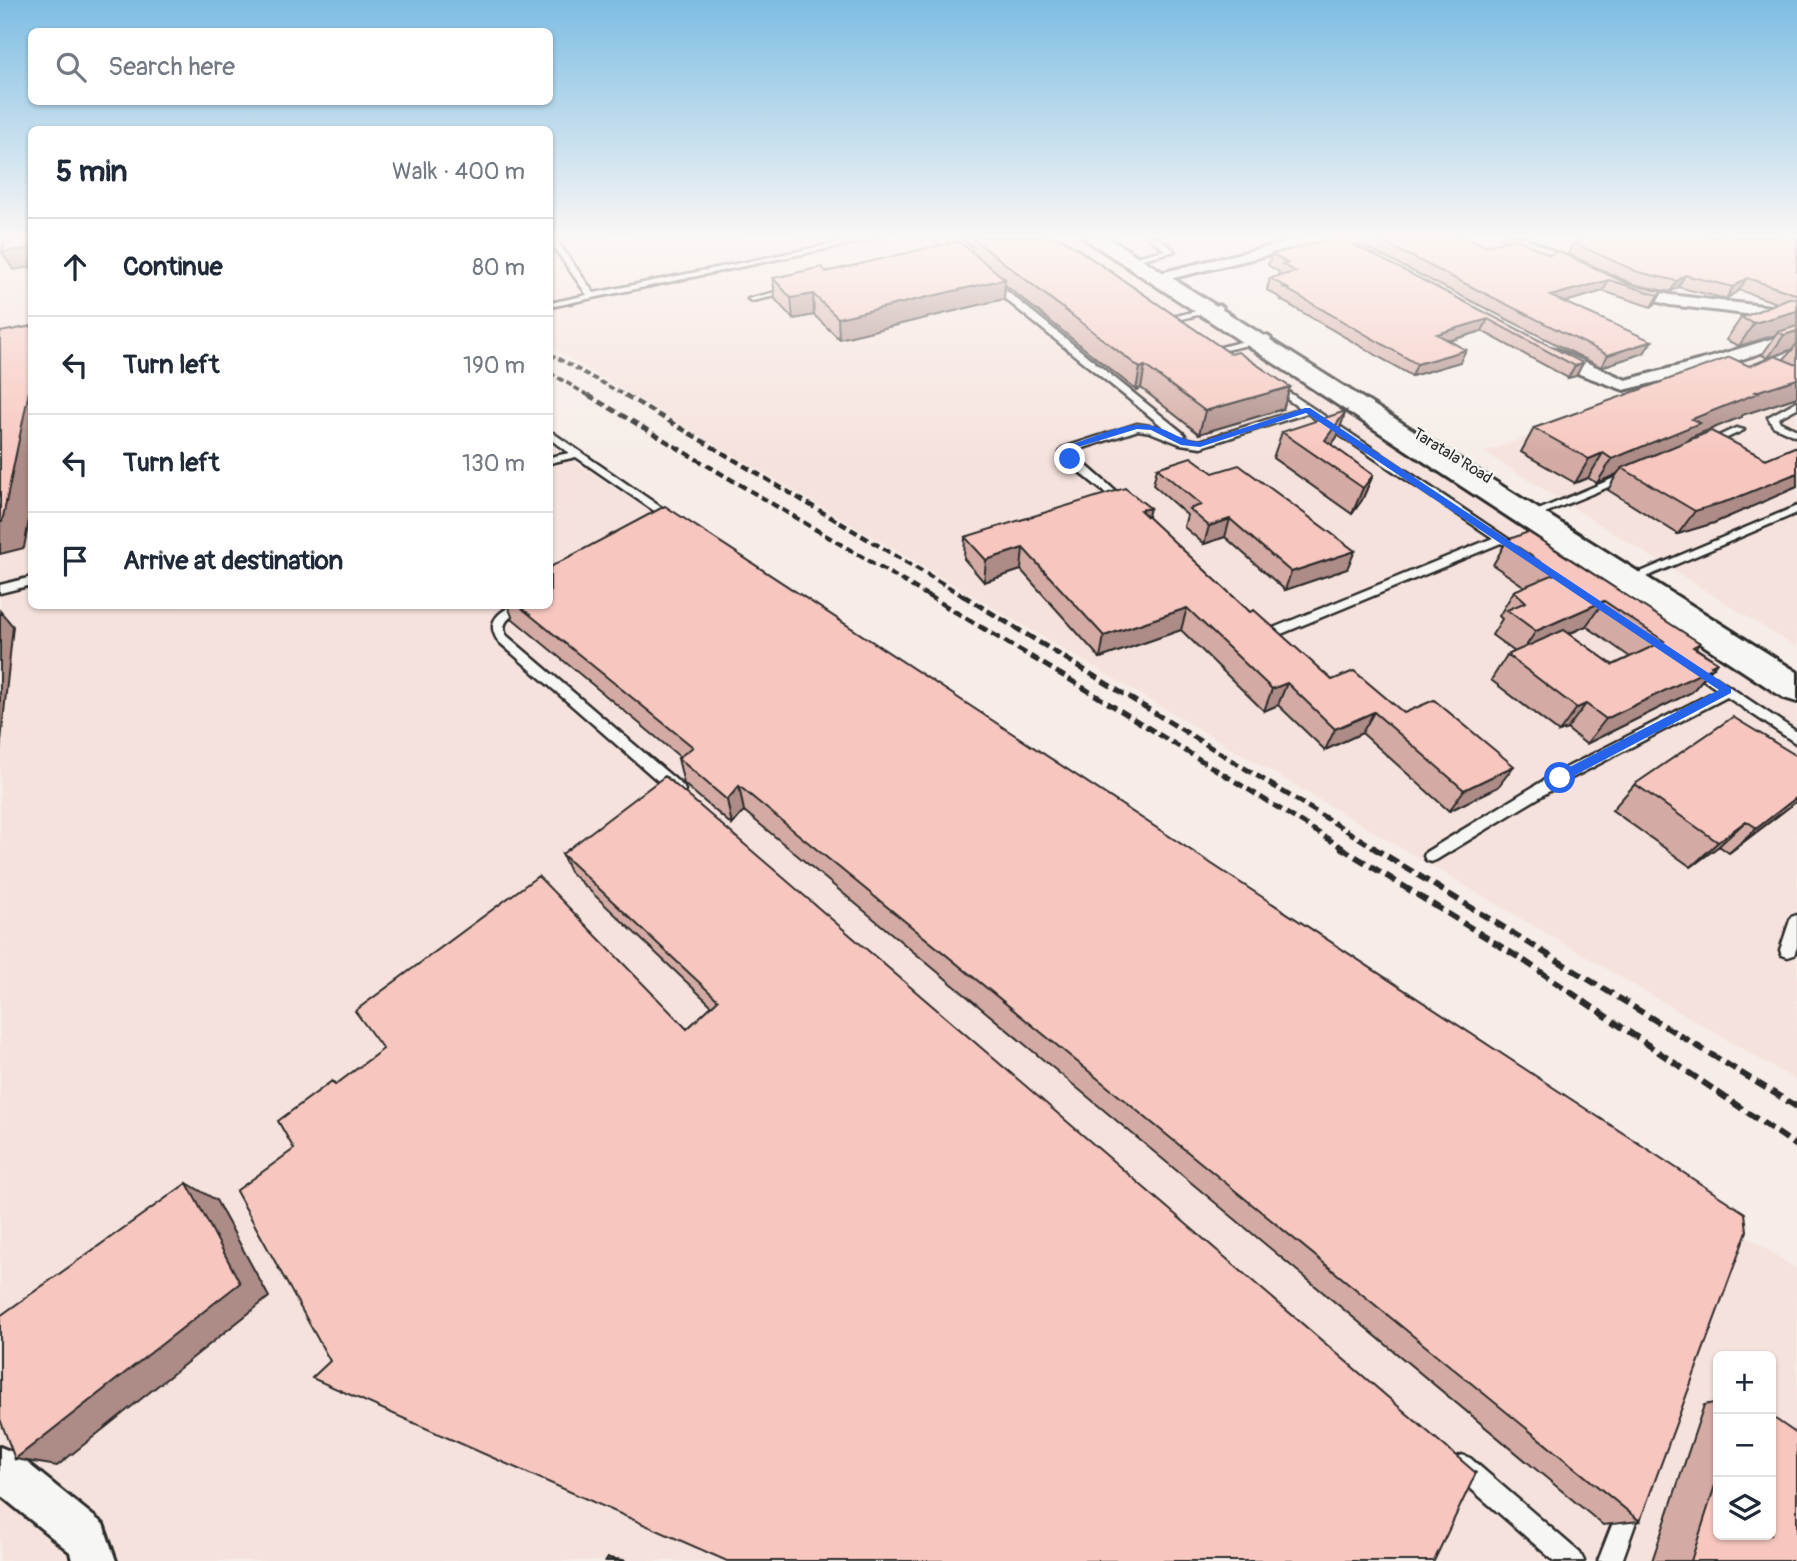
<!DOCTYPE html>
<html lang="en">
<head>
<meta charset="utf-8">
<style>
  body { margin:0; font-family:Pangolin,sans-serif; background:#f6f6f7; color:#1f2937 }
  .controls { position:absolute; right:21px; bottom:21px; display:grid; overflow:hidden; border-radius:10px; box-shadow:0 2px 5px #0004 }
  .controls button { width:63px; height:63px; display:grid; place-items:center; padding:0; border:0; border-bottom:2px solid #e0e1e3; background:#fff; color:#1f2937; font:35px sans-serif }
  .stop { position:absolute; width:21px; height:21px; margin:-16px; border:5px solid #2563eb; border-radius:50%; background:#fff }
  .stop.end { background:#2563eb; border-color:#fff; box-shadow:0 2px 7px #0008 }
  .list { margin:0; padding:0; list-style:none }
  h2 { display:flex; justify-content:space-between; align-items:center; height:91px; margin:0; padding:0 28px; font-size:30px }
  h2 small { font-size:23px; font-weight:400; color:#747a83 }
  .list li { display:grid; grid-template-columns:46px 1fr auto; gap:21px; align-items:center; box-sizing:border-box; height:98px; padding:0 28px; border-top:2px solid #e0e1e3 }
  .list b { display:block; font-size:26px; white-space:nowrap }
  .list em { font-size:23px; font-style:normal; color:#747a83 }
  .icon { flex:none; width:38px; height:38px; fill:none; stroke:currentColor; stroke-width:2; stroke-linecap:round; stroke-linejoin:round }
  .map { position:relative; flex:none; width:1797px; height:1561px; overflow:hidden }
  .search { position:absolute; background:#fff; box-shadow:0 2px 5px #0004; left:28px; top:28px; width:525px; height:77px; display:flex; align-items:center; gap:18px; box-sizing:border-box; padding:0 24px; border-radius:10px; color:#747a83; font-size:26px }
  .panel { position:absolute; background:#fff; box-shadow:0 2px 5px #0004; left:28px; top:126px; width:525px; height:483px; border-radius:10px }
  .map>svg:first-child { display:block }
  .built { fill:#f6e2dc; fill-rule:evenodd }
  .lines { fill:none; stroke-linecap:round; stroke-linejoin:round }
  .lane-casing { stroke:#2b2b2b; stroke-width:5 }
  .street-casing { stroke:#2b2b2b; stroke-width:6 }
  .secondary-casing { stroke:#2b2b2b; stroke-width:6 }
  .lane { fill:#f6f6f2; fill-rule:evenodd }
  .street { fill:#f6f6f2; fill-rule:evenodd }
  .secondary { fill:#f6f6f2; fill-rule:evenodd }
  .rail-far3 { stroke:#2b2b2b; stroke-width:3.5; stroke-dasharray:6 3.5; stroke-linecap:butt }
  .rail-far2 { stroke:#2b2b2b; stroke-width:4.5; stroke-dasharray:8 4.5; stroke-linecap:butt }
  .rail-far1 { stroke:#2b2b2b; stroke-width:5; stroke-dasharray:10 5; stroke-linecap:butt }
  .rail { stroke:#2b2b2b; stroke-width:6; stroke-dasharray:12 6; stroke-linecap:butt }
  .wall { fill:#d4aba4; stroke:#2b2b2b; stroke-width:2; fill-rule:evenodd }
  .shaded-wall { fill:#ad8b86; stroke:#2b2b2b; stroke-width:2 }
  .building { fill:#f7c7bf; stroke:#2b2b2b; stroke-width:2 }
  .route { fill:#2563eb }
  .labels { text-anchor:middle; stroke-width:5; stroke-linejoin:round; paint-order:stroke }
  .far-street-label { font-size:16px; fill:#2b2b2b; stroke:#f6f6f2 }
</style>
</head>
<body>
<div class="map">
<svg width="1797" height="1561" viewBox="0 0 1797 1561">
  <rect width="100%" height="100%" fill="#f6ede8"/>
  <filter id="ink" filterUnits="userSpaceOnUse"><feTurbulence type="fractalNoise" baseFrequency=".0143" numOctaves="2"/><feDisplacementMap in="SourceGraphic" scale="14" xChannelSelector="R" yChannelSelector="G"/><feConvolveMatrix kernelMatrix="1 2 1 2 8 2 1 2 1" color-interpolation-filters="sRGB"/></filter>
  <g filter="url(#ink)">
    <path class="built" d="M 0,237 L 31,237 L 32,606 L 550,606 L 550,445 L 1797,1269 L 1797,1561 L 0,1561 ZM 1718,1356 L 1771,1356 L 1771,1535 L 1718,1535 Z
      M 550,237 L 1086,237 L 1797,695 L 1797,1081 L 550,347 Z
      M 1797,344 L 1797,648 L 1484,452 Z"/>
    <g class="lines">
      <defs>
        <path id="lane" d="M 550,237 L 554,237 L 594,293 L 867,237 L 883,237 L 550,307 L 550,303 L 587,295 L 550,242 Z
          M 932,237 L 941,237 L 963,256 L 956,258 Z
          M 1148,237 L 1157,237 L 1175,251 L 1139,260 L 1139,256 L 1165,250 Z
          M 988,281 L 994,281 L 1183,433 L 1185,435 L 1182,438 L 1200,441 L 1301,409 L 1267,385 L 1275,383 L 1526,551 L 1520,554 L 1501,543 L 1269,639 L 1261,639 L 1259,636 L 1261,633 L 1493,538 L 1307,413 L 1201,447 L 1180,444 L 1150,432 L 1138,430 L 1071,452 L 1129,503 L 1124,506 L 1120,505 L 1066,461 L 1060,453 L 1063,448 L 1137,424 L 1157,427 L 1172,434 L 988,285 Z
          M 791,288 L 795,290 L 794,292 L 752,301 L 748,299 Z
          M 1219,305 L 1223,307 L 1222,309 L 1165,323 L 1161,320 Z
          M 1267,335 L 1271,338 L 1270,340 L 1221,351 L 1217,348 Z
          M 1797,349 L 1797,355 L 1765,366 L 1761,363 Z
          M 1797,401 L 1797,408 L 1778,418 L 1780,422 L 1797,430 L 1797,437 L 1773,426 L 1768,417 Z
          M 1736,428 L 1744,430 L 1712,445 L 1703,443 Z
          M 550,432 L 553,433 L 678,519 L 673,522 L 669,521 L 576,457 L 550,463 L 550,457 L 569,453 L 550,439 Z
          M 1631,471 L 1635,472 L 1635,476 L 1545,513 L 1541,514 L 1536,511 Z
          M 1797,506 L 1797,513 L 1646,577 L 1638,577 L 1636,574 Z
          M 32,577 L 32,585 L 0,593 L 0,585 Z
          M 511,606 L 525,606 C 515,616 499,619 506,635 L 683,786 L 685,790 L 683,794 L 673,794 L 498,641 C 487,624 495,615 511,606 Z
          M 1691,661 L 1797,732 L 1797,744 L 1727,697 L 1566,781 L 1436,860 L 1431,862 L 1426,860 L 1424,856 L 1426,852 L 1556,773 L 1718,690 L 1687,668 L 1685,665 Z
          M 1797,915 L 1797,947 L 1794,955 L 1788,957 L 1782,955 L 1780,950 L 1791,917 Z
          M 1462,1455 L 1470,1458 L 1580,1553 L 1584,1561 L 1554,1561 L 1454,1474 L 1451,1466 L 1454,1458 Z
          M 1631,1494 L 1639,1497 L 1642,1505 L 1622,1561 L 1598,1561 L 1623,1497 Z"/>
        <path id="street" d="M 1307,237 L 1332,237 L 1330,240 L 1169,279 L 1162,275 L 1164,272 Z
          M 1504,237 L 1523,237 L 1590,270 L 1583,274 L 1578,273 Z
          M 1624,283 L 1670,295 L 1797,310 L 1797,320 L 1670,305 L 1619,291 L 1616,288 L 1619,285 Z
          M 1797,331 L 1797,341 L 1721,366 L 1624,390 L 1571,371 L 1542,353 L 1550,348 L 1556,349 L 1626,380 L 1709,358 Z
          M 0,1447 L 15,1453 L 103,1524 L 116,1561 L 72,1561 L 70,1552 L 0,1495 Z"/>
        <path id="secondary" d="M 1082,237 L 1107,237 L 1797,672 L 1797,702 L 1784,698 Z"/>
      </defs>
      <use href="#lane" class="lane-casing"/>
      <use href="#street" class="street-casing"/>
      <use href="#secondary" class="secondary-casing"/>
      <use href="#lane" class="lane"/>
      <use href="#street" class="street"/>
      <use href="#secondary" class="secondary"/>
      <path class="rail-far3" d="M 550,354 L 628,397
        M 550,373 L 591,397"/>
      <path class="rail-far2" d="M 588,395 L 930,597
        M 625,395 L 965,597"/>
      <path class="rail-far1" d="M 927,595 L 1082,687 L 1343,848
        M 962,595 L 1375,848"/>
      <path class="rail" d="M 1340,847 L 1526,962 L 1797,1146
        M 1372,847 L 1797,1107"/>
    </g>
    <path class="wall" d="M 959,237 L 1060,237 L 1231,354 L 1290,387 L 1283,409 L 1199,434 L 1141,388 L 1136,390 L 1005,285 L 1004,299 L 839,339 L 814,315 L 793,319 L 775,299 L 773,278 L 972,252 L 972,247 Z
      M 1339,237 L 1583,363 L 1576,376 L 1568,378 L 1482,331 L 1449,341 L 1460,362 L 1412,376 L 1281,300 L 1282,299 L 1267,290 L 1270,278 L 1279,276 L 1278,276 L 1279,272 L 1268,265 L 1272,254 Z
      M 1361,237 L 1467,237 L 1485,246 L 1550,255 L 1626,283 L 1662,292 L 1655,304 L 1651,307 L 1603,291 L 1564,302 L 1644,353 L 1601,367 L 1359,244 Z
      M 1578,237 L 1797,237 L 1797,397 L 1742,415 L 1741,417 L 1691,437 L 1688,440 L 1766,459 L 1797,446 L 1797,487 L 1714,523 L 1678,534 L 1608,490 L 1617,474 L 1597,483 L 1588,478 L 1575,483 L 1521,452 L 1534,428 L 1749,366 L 1784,359 L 1793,349 L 1768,358 L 1762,355 L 1776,335 L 1739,346 L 1726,340 L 1741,318 L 1777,303 L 1739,290 L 1726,299 L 1678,287 L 1670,292 L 1632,284 L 1568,254 L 1573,243 L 1582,239 Z
      M 1282,432 L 1337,437 L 1331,445 L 1373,475 L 1362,500 L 1352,514 L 1273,458 Z
      M 1157,468 L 1213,473 L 1347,569 L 1285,590 L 1225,537 L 1204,544 L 1184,527 L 1187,515 L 1153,485 Z
      M 1147,517 L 1250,612 L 1332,680 L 1404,713 L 1498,787 L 1449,811 L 1362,733 L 1325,750 L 1278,705 L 1264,711 L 1181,630 L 1100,658 L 1021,570 L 984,582 L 964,559 L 965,537 Z
      M 1507,540 L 1700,643 L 1696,648 L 1717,662 L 1692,692 L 1586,744 L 1567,729 L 1559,732 L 1491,680 L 1507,655 L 1515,652 L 1492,635 L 1502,619 L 1499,616 L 1514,591 L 1525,587 L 1493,565 ZM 1586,626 L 1630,657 L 1613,665 L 1569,634 Z
      M 508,606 L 550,606 L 1640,1521 L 1603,1525 L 744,811 L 732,825 L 684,784 L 678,758 L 680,757 L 513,619 Z
      M 1797,756 L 1797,801 L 1729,853 L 1719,846 L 1691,867 L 1612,810 L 1635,784 Z
      M 562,854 L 1476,1473 L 330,1361 L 294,1149 L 332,1081 L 336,1084 L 687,1029 L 712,1006 L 570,872 Z
      M 1718,1402 L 1718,1535 L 1797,1561 L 1652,1561 L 1704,1405 Z"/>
    <path class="shaded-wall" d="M 32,248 L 32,267 L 13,270 L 2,252 Z
      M 1685,275 L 1678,287 L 1670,292 L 1677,281 Z
      M 1747,278 L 1739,290 L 1726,299 L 1733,287 Z
      M 1005,279 L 1004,299 L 839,339 L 838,318 Z
      M 1609,280 L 1603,291 L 1545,308 L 1550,296 Z
      M 1662,292 L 1655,304 L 1651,307 L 1658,295 Z
      M 813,294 L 814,315 L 793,319 L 791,298 Z
      M 1797,311 L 1797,329 L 1778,332 L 1776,335 L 1739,346 L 1754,323 Z
      M 1488,319 L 1482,331 L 1431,346 L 1437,334 Z
      M 1797,331 L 1797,343 L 1793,349 L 1768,358 L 1784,335 Z
      M 1652,341 L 1644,353 L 1601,367 L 1608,355 Z
      M 1466,350 L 1460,362 L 1412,376 L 1417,364 Z
      M 1583,363 L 1576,376 L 1568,378 L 1575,366 Z
      M 1145,366 L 1141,388 L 1136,390 L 1140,368 Z
      M 32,377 L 32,504 L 24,548 L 0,554 L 0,522 Z
      M 1797,379 L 1797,397 L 1742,415 L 1741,417 L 1691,437 L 1684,447 L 1622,468 L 1617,474 L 1597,483 L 1612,459 L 1692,419 L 1755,392 Z
      M 1290,387 L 1283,409 L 1199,434 L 1205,411 Z
      M 1346,411 L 1337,437 L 1321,459 L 1325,440 Z
      M 1603,453 L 1588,478 L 1575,483 L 1589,459 Z
      M 1797,473 L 1797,487 L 1714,523 L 1678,534 L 1695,511 Z
      M 1373,475 L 1362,500 L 1352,514 L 1363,488 Z
      M 1150,508 L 1145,529 L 1140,510 Z
      M 1230,519 L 1225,537 L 1204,544 L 1209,526 Z
      M 1023,548 L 1021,570 L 984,582 L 986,560 Z
      M 1355,551 L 1347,569 L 1285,590 L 1291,572 Z
      M 1604,601 L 1586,626 L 1520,655 L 1536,631 Z
      M 1187,608 L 1181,630 L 1100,658 L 1104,636 Z
      M 0,611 L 13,626 L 0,751 Z
      M 1717,662 L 1692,692 L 1586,744 L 1606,719 Z
      M 1287,683 L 1278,705 L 1264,711 L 1272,689 Z
      M 1586,704 L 1567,729 L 1559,732 L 1577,708 Z
      M 1374,712 L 1362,733 L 1325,750 L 1335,729 Z
      M 1514,766 L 1498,787 L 1449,811 L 1464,790 Z
      M 739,786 L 744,811 L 732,825 L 727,800 Z
      M 1797,797 L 1797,801 L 1729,853 L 1757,828 Z
      M 1746,821 L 1719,846 L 1691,867 L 1718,842 Z
      M 187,1183 L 216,1200 L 269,1297 L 57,1466 L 15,1459 Z
      M 608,1558 L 623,1560 L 626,1561 L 616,1561 Z"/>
    <path class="building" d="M 5,237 L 32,237 L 32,248 L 2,252 Z
      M 976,237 L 1060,237 L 1231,354 L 1238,352 L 1290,387 L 1205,411 L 1145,366 L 1140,368 L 972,238 Z
      M 1339,237 L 1583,363 L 1575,366 L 1488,319 L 1437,334 L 1466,350 L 1417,364 L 1285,288 L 1287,288 L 1270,278 L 1296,272 L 1282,264 L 1287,263 L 1272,254 Z
      M 1372,237 L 1467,237 L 1485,246 L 1517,239 L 1550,255 L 1558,251 L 1626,283 L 1662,292 L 1658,295 L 1609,280 L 1550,296 L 1652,341 L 1608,355 Z
      M 1584,237 L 1797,237 L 1797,293 L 1795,294 L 1747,278 L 1733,287 L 1685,275 L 1677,281 L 1638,272 L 1573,243 Z
      M 958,241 L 1005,279 L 838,318 L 813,294 L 791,298 L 773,278 L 822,267 L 826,272 Z
      M 1789,298 L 1797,299 L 1797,311 L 1754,323 L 1741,318 Z
      M 32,326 L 32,377 L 2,522 L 0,522 L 0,332 Z
      M 1797,326 L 1797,331 L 1784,335 L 1778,332 Z
      M 1775,356 L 1797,365 L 1797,379 L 1755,392 L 1758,393 L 1692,419 L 1700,423 L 1612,459 L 1603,453 L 1589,459 L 1534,428 L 1730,357 L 1749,366 Z
      M 1346,411 L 1325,440 L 1373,475 L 1363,488 L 1282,432 Z
      M 1711,431 L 1766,459 L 1797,446 L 1797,473 L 1731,500 L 1695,511 L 1622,468 Z
      M 1191,457 L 1213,473 L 1239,465 L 1355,551 L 1291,572 L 1230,519 L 1209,526 L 1189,509 L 1201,505 L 1157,468 Z
      M 1125,488 L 1150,508 L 1140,510 L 1250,612 L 1254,610 L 1332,680 L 1354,671 L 1404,713 L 1434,700 L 1514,766 L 1464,790 L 1374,712 L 1335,729 L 1287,683 L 1272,689 L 1187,608 L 1104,636 L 1023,548 L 986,560 L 965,537 Z
      M 665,506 L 1745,1213 L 1747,1231 L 1640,1521 L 739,786 L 727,800 L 678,758 L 693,747 L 519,606 L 550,606 L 550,567 Z
      M 1528,532 L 1700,643 L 1693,647 L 1717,662 L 1711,665 L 1714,667 L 1606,719 L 1586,704 L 1577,708 L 1507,655 L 1564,630 L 1613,665 L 1664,641 L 1604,601 L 1536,631 L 1507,610 L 1526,602 L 1514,591 L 1557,573 L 1507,540 Z
      M 1733,717 L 1797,756 L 1797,797 L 1757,828 L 1746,821 L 1718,842 L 1635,784 Z
      M 665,776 L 1476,1473 L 1434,1561 L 727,1561 L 312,1378 L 330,1361 L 236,1191 L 294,1149 L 278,1121 L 332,1081 L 335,1085 L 383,1049 L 355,1011 L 538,876 L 687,1029 L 718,1000 L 562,854 Z
      M 187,1183 L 240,1283 L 15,1459 L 0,1419 L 0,1316 Z
      M 1771,1416 L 1797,1434 L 1797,1561 L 1691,1561 L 1718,1476 L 1718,1535 L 1771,1535 Z
      M 608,1558 L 616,1561 L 606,1561 Z"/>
  </g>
  <linearGradient id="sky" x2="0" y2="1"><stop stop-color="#7dbde3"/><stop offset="0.52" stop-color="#fbf7f5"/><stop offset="1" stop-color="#fbf7f5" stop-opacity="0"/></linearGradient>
  <rect width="1797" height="456" fill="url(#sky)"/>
  <path class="route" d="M 1305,408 L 1310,408 L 1731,688 L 1731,693 L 1564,781 L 1556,781 L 1556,774 L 1719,690 L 1306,413 L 1200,447 L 1181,445 L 1151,430 L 1137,429 L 1078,447 L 1070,451 L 1073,461 L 1067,461 L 1061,453 L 1064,448 L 1072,444 C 1096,437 1128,420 1153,426 C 1170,430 1181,441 1200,442 Z"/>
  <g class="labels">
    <g class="far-street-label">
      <text transform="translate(1453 455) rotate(32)" y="6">Taratala Road</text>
    </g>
  </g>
</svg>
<div class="controls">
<button>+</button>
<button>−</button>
<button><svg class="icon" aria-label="layers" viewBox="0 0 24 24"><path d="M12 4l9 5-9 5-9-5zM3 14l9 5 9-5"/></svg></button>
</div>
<div class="stop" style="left:1560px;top:778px"></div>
<div class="stop end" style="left:1070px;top:459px"></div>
<div class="search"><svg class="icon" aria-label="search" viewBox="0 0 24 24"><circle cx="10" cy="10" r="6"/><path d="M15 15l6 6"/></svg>Search here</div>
<section class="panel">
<h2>5 min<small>Walk · 400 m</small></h2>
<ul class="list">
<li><svg class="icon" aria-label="ahead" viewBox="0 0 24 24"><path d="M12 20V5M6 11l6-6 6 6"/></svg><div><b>Continue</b></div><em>80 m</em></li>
<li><svg class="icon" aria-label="left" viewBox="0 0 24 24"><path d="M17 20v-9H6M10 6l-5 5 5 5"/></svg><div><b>Turn left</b></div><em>190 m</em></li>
<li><svg class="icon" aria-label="left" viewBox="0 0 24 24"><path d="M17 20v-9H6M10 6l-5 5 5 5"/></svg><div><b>Turn left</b></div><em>130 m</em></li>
<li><svg class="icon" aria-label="arrive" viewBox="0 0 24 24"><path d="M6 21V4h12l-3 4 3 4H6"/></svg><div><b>Arrive at destination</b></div></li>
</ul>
</section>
</div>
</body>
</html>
